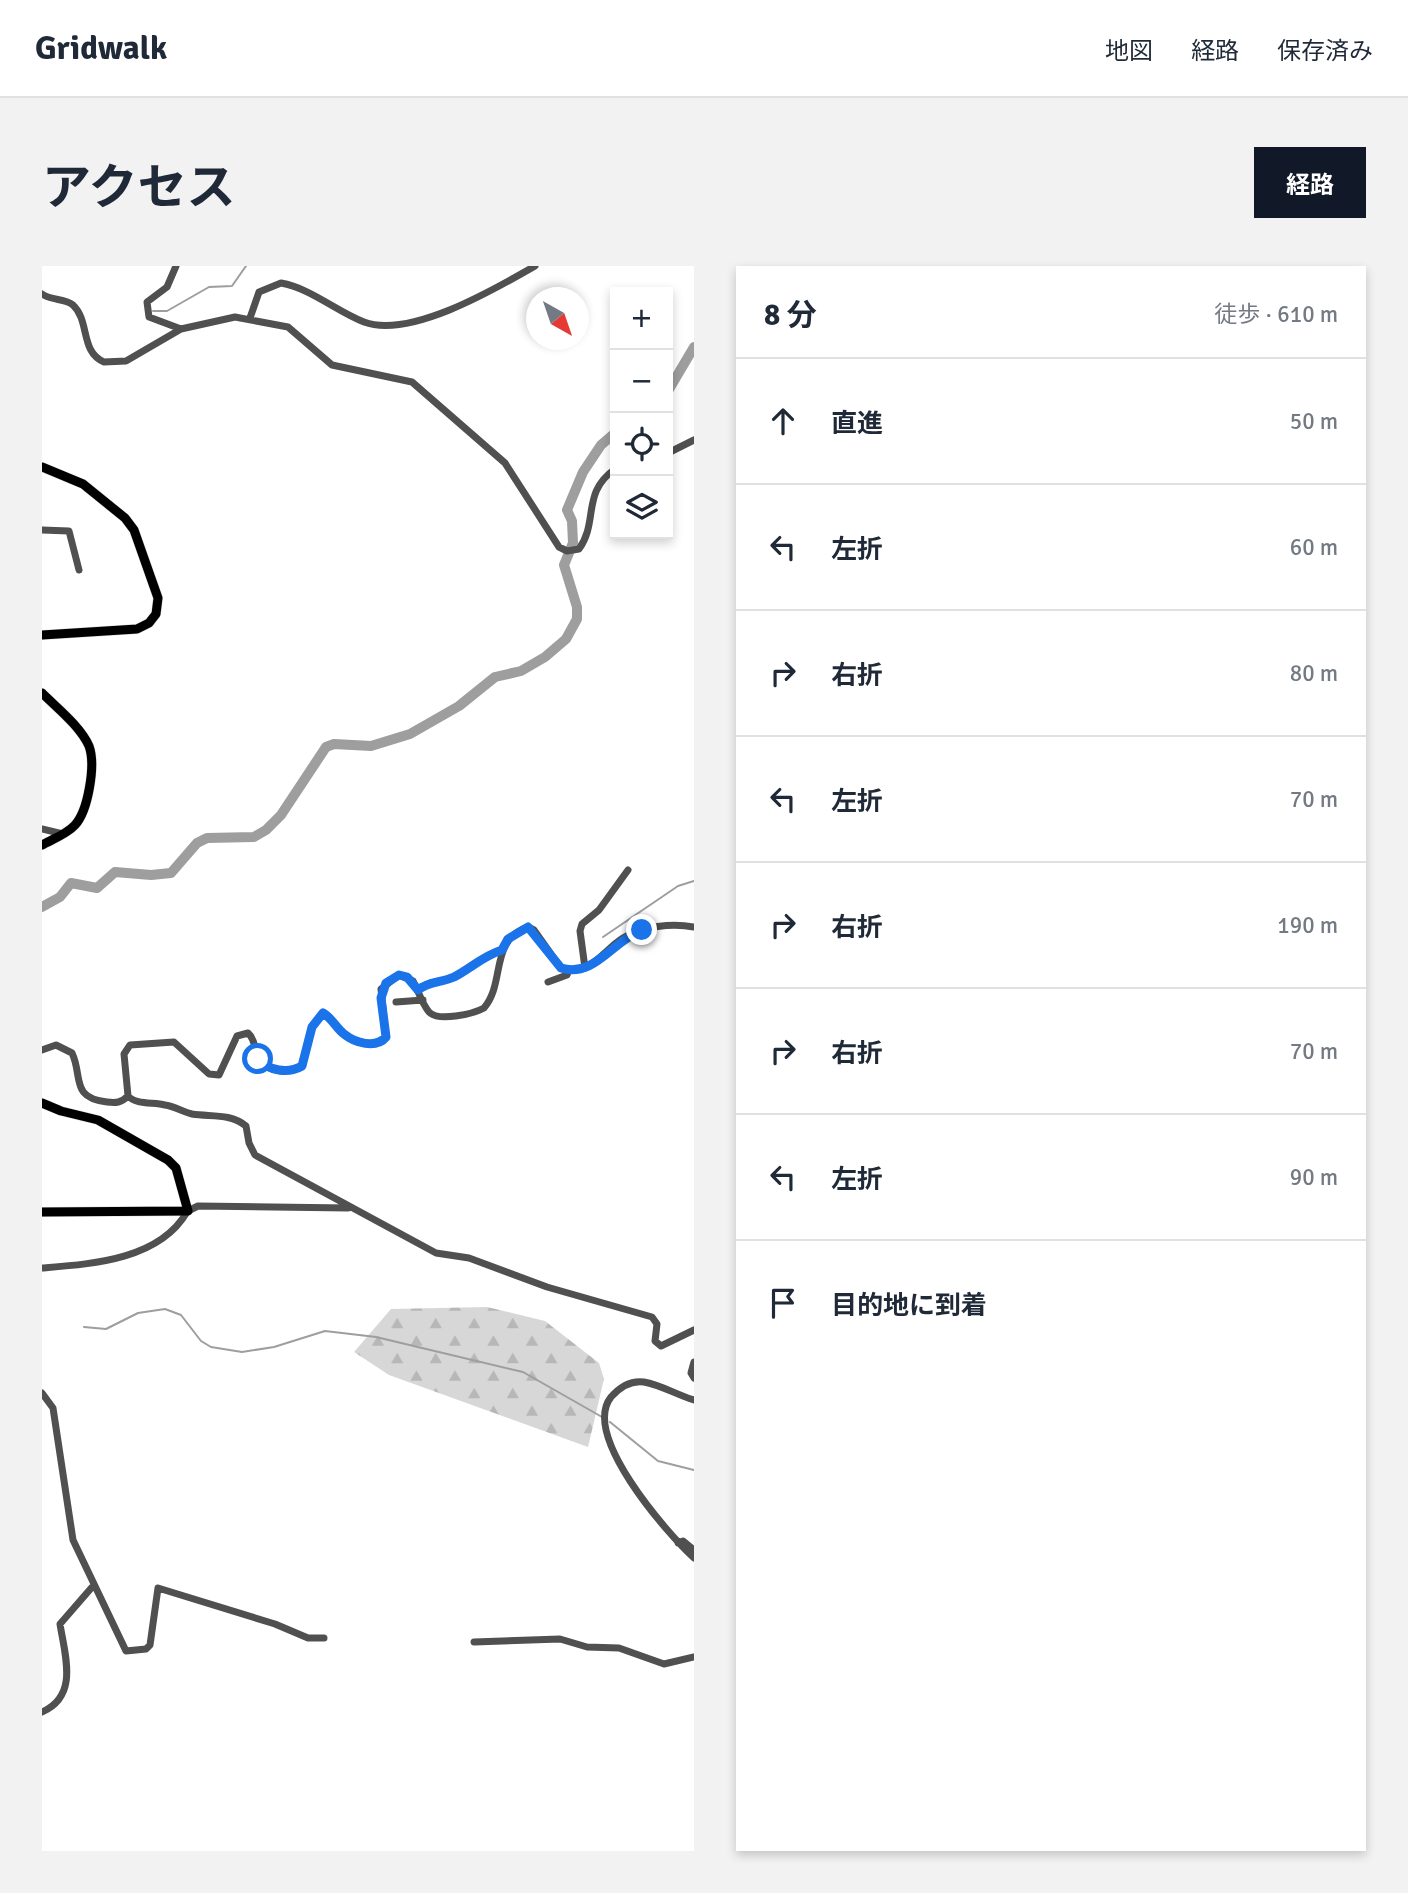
<!DOCTYPE html>
<html lang="ja">
<head>
<meta charset="utf-8">
<style>
  body { margin:0; font-family:Signika,"Noto Sans JP",sans-serif; background:#f2f2f3; color:#1f2937 }
  .controls { position:absolute; right:21px; top:21px; display:grid; overflow:hidden; border-radius:0px; box-shadow:0 4px 10px #0003 }
  .controls button { width:63px; height:63px; display:grid; place-items:center; padding:0; border:0; border-bottom:2px solid #e0e1e3; background:#fff; color:#1f2937; font:35px sans-serif }
  .compass { position:absolute; left:484px; top:21px; width:63px; height:63px; border-radius:50%; background:#fff; box-shadow:0 4px 10px #0003; rotate:140deg }
  .stop { position:absolute; width:21px; height:21px; margin:-16px; border:5px solid #1a73e8; border-radius:50%; background:#fff }
  .stop.end { background:#1a73e8; border-color:#fff; box-shadow:0 2px 7px #0008 }
  .list { margin:0; padding:0; list-style:none }
  h2 { display:flex; justify-content:space-between; align-items:center; height:91px; margin:0; padding:0 28px; font-size:30px }
  h2 small { font-size:23px; font-weight:400; color:#747a83 }
  .list li { display:grid; grid-template-columns:46px 1fr auto; gap:21px; align-items:center; box-sizing:border-box; height:126px; padding:0 28px; border-top:2px solid #e0e1e3 }
  .list b { display:block; font-size:26px; white-space:nowrap }
  .list em { font-size:23px; font-style:normal; color:#747a83 }
  .icon { flex:none; width:38px; height:38px; fill:none; stroke:currentColor; stroke-width:2; stroke-linecap:round; stroke-linejoin:round }
  .map { position:relative; flex:none; width:652px; height:1585px; overflow:hidden; border-radius:0px }
  header { display:flex; align-items:center; gap:42px; box-sizing:border-box; height:98px; padding:0 35px; background:#fff; border-bottom:2px solid #e0e1e3 }
  header strong { font-size:33px }
  nav { display:flex; gap:38px; margin-inline-start:auto; font-size:24px }
  .intro { display:flex; align-items:center; justify-content:space-between; box-sizing:border-box; height:168px; padding:0 42px }
  h1 { margin:0; font-size:49px }
  .button { padding:18px 32px; border-radius:0px; background:#111827; color:#fff; font-size:24px; font-weight:700 }
  main { display:flex; gap:42px; padding:0 42px }
  aside { flex:1; background:#fff; border-radius:0px; box-shadow:0 4px 10px #0003 }
  .map>svg:first-child { display:block }
  .forest { fill:url(#forest-firs) }
  .lines { fill:none; stroke-linecap:round; stroke-linejoin:round }
  .stream { stroke:#9e9e9e; stroke-width:2 }
  .river { stroke:#9e9e9e; stroke-width:10 }
  .major-casing { stroke:#dbdbdb; stroke-width:10 }
  .minor { stroke:#505050; stroke-width:7 }
  .major { stroke:#000; stroke-width:9 }
  .route { stroke:#1a73e8; stroke-width:9 }
</style>
</head>
<body>
<header>
<strong>Gridwalk</strong>
<nav><a>地図</a><a>経路</a><a>保存済み</a></nav>
</header>
<div class="intro"><h1>アクセス</h1><a class="button">経路</a></div>
<main>
<div class="map">
<svg width="652" height="1585" viewBox="0 0 652 1585">
  <defs>
    <pattern id="forest-firs" width="22" height="20" patternUnits="userSpaceOnUse" patternTransform="scale(1.75)"><rect width="22" height="20" fill="#d7d7d7"/><path d="M5 1l3.5 6h-7zM16 11l3.5 6h-7z" fill="#b7b7b7"/></pattern>
  </defs>
  <rect width="100%" height="100%" fill="#fff"/>
  <path class="forest" d="M 445,1041 L 503,1055 L 557,1097 L 562,1113 L 546,1181 L 347,1109 L 312,1086 L 349,1043 Z"/>
  <g class="lines">
    <path class="stream" d="M 111,45 L 125,45 L 167,21 L 190,20 L 204,0
      M 561,671 L 636,620 L 652,615
      M 42,1061 L 64,1063 L 96,1047 L 123,1043 L 139,1049 L 159,1075 L 169,1081 L 200,1086 L 232,1081 L 283,1065 L 334,1071 L 481,1106 L 560,1151
      M 568,1156 L 616,1195 L 652,1204"/>
    <path class="river" d="M 626,125 L 652,81
      M 0,641 L 18,631 L 29,617 L 55,622 L 73,606 L 109,609 L 129,607 L 155,577 L 165,572 L 212,571 L 224,564 L 239,549 L 284,481 L 292,478 L 329,480 L 368,468 L 417,440 L 453,411 L 479,405 L 503,391 L 524,373 L 535,353 L 535,341 L 522,299 L 531,277 L 530,255 L 525,244 L 541,206 L 559,179 L 573,167"/>
    <defs>
      <path id="major" d="M 0,201 L 41,218 L 83,252 L 92,264 L 116,332 L 114,348 L 107,357 L 95,363 L 0,369
        M 0,427 C 15,442 38,460 47,480 C 54,499 46,545 33,559 C 25,568 11,573 0,579
        M 0,837 L 19,845 L 56,854 L 126,894 L 134,902 L 146,945 L 0,946"/>
    </defs>
    <use href="#major" class="major-casing"/>
    <path class="minor" d="M 134,0 L 125,21 L 105,36 L 107,51 L 139,63 L 193,51 L 246,61 L 290,99 L 370,116 L 463,197 L 517,281 L 525,285 L 537,283 C 557,255 539,227 573,203
      M 0,28 C 10,35 23,32 31,39 C 48,55 38,86 62,96 L 84,95 L 139,63
      M 208,52 L 217,26 L 239,17 C 268,22 294,45 322,56 C 368,73 453,23 493,0
      M 626,187 L 652,174
      M 0,264 L 27,265 L 37,304
      M 0,563 L 21,568
      M 543,702 L 538,665 L 540,658 L 557,644 L 586,604
      M 506,716 L 525,709 L 527,704
      M 376,724 C 387,714 399,717 412,711 C 429,702 441,690 460,684
      M 354,736 L 381,734
      M 0,784 L 14,779 L 30,787 C 41,810 28,832 65,836 C 74,837 79,837 86,830 L 82,788 L 88,779 L 132,776 L 167,808 L 177,809 L 195,770 L 206,767 C 214,774 212,784 217,793 C 224,807 248,807 260,800 L 270,761 L 281,747 C 290,752 294,762 302,768 C 313,776 335,783 344,771 L 339,723 L 357,709 L 371,715 C 376,724 380,738 387,746 C 396,756 431,748 442,742 C 464,716 447,674 486,661 L 492,664 L 519,702 C 550,710 560,685 581,672 C 601,660 630,657 652,661
      M 86,830 C 94,839 111,836 123,839 C 132,840 141,846 150,848 C 169,851 188,847 204,860 L 207,877 L 213,889 L 394,987 L 427,992 L 505,1021 L 610,1051 L 615,1058 L 613,1075 L 619,1080 L 652,1064
      M 146,945 L 156,940 L 306,942
      M 0,1002 C 50,998 117,994 145,946
      M 652,1096 L 649,1107 L 652,1112
      M 0,1127 L 11,1142 L 31,1274 L 84,1385 L 104,1383 L 108,1379 L 116,1322 L 233,1358 L 266,1372 L 282,1372
      M 652,1134 C 635,1129 619,1119 602,1116 C 588,1114 577,1122 569,1131 C 539,1169 624,1266 652,1292
      M 636,1277 L 641,1275 L 652,1284
      M 432,1376 L 518,1373 L 545,1381 L 577,1382 L 622,1398 L 652,1391
      M 0,1446 C 37,1430 23,1390 18,1358 L 51,1320"/>
    <use href="#major" class="major"/>
  </g>
  <g class="lines">
    <path class="route" d="M 216,793 C 227,805 246,808 260,800 L 270,761 L 281,747 C 290,752 294,762 302,768 C 313,777 334,783 344,771 L 339,732 L 344,717 L 357,709 L 365,711 L 376,724 C 387,715 399,717 412,711 C 429,702 441,690 460,684 L 466,673 L 486,661 L 519,702 C 553,712 570,675 600,664"/>
  </g>
</svg>
<div class="controls">
<button>+</button>
<button>−</button>
<button><svg class="icon" aria-label="locate" viewBox="0 0 24 24"><circle cx="12" cy="12" r="6"/><path d="M12 2v4M12 18v4M2 12h4M18 12h4"/></svg></button>
<button><svg class="icon" aria-label="layers" viewBox="0 0 24 24"><path d="M12 4l9 5-9 5-9-5zM3 14l9 5 9-5"/></svg></button>
</div>
<svg class="compass" viewBox="-18 -18 36 36"><path d="M0-13l5 13h-10z" fill="#e53935"/><path d="M0 13l5-13h-10z" fill="#747a83"/></svg>
<div class="stop" style="left:216px;top:793px"></div>
<div class="stop end" style="left:600px;top:664px"></div>
</div>
<aside>
<h2>8 分<small>徒歩 · 610 m</small></h2>
<ul class="list">
<li><svg class="icon" aria-label="ahead" viewBox="0 0 24 24"><path d="M12 20V5M6 11l6-6 6 6"/></svg><div><b>直進</b></div><em>50 m</em></li>
<li><svg class="icon" aria-label="left" viewBox="0 0 24 24"><path d="M17 20v-9H6M10 6l-5 5 5 5"/></svg><div><b>左折</b></div><em>60 m</em></li>
<li><svg class="icon" aria-label="right" viewBox="0 0 24 24"><path d="M7 20v-9h11M14 6l5 5-5 5"/></svg><div><b>右折</b></div><em>80 m</em></li>
<li><svg class="icon" aria-label="left" viewBox="0 0 24 24"><path d="M17 20v-9H6M10 6l-5 5 5 5"/></svg><div><b>左折</b></div><em>70 m</em></li>
<li><svg class="icon" aria-label="right" viewBox="0 0 24 24"><path d="M7 20v-9h11M14 6l5 5-5 5"/></svg><div><b>右折</b></div><em>190 m</em></li>
<li><svg class="icon" aria-label="right" viewBox="0 0 24 24"><path d="M7 20v-9h11M14 6l5 5-5 5"/></svg><div><b>右折</b></div><em>70 m</em></li>
<li><svg class="icon" aria-label="left" viewBox="0 0 24 24"><path d="M17 20v-9H6M10 6l-5 5 5 5"/></svg><div><b>左折</b></div><em>90 m</em></li>
<li><svg class="icon" aria-label="arrive" viewBox="0 0 24 24"><path d="M6 21V4h12l-3 4 3 4H6"/></svg><div><b>目的地に到着</b></div></li>
</ul>
</aside>
</main>
</body>
</html>
